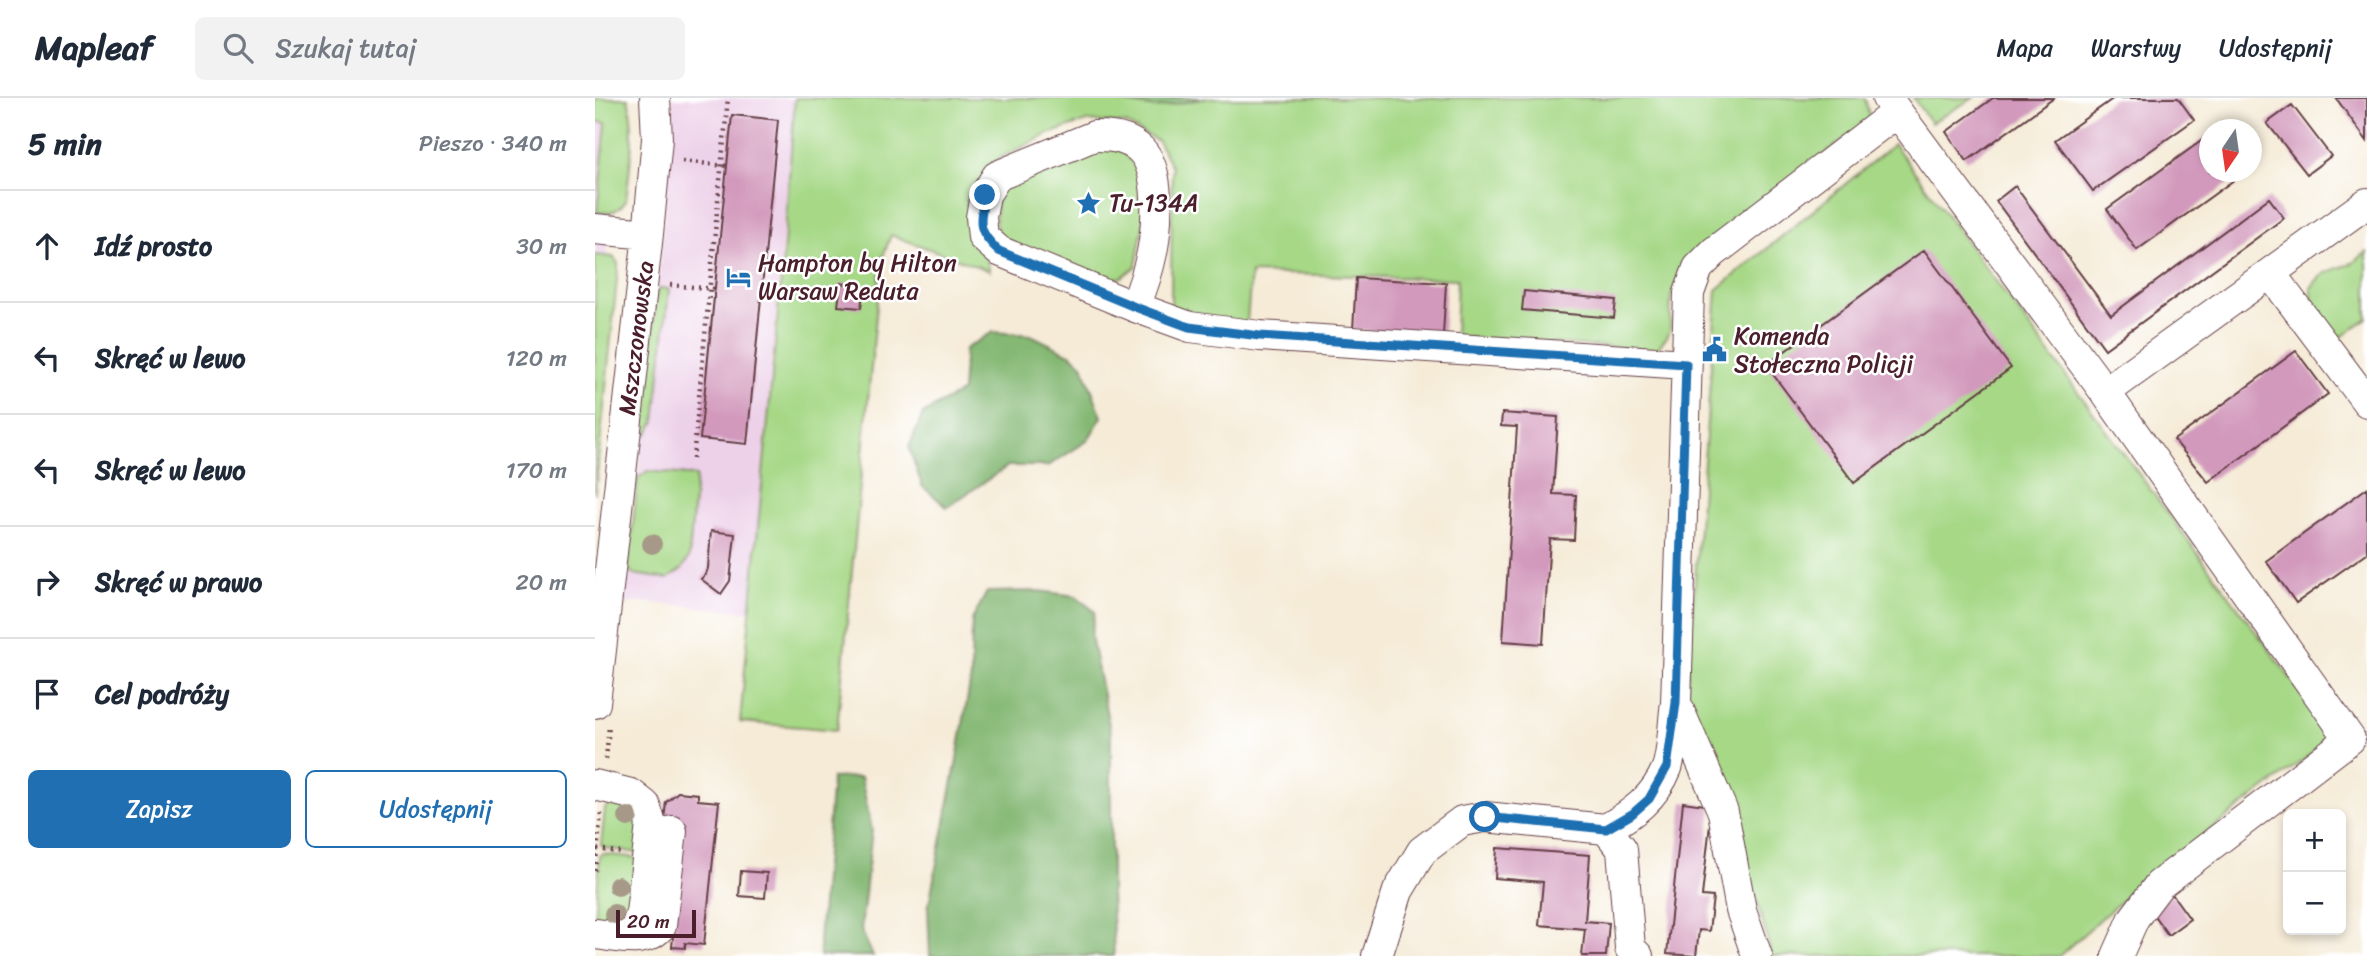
<!DOCTYPE html>
<html lang="pl">
<head>
<meta charset="utf-8">
<style>
  body { margin:0; font-family:Sriracha,sans-serif; background:#f2f2f3; color:#1f2937 }
  .controls { position:absolute; right:21px; bottom:21px; display:grid; overflow:hidden; border-radius:10px; box-shadow:0 4px 10px #0003 }
  .controls button { width:63px; height:63px; display:grid; place-items:center; padding:0; border:0; border-bottom:2px solid #e0e1e3; background:#fff; color:#1f2937; font:35px sans-serif }
  .compass { position:absolute; left:1604px; top:21px; width:63px; height:63px; border-radius:50%; background:#fff; box-shadow:0 4px 10px #0003; rotate:193deg }
  .scale { position:absolute; left:21px; bottom:18px; width:80px; box-sizing:border-box; padding-left:7px; border:4px solid #4a1f2b; border-top:0; font-size:19px; line-height:24px; white-space:nowrap; color:#4a1f2b; -webkit-text-stroke:5px #fff; paint-order:stroke }
  .stop { position:absolute; width:21px; height:21px; margin:-16px; border:5px solid #1f6fb2; border-radius:50%; background:#fff }
  .stop.end { background:#1f6fb2; border-color:#fff; box-shadow:0 2px 7px #0008 }
  .list { margin:0; padding:0; list-style:none }
  h2 { display:flex; justify-content:space-between; align-items:center; height:91px; margin:0; padding:0 28px; font-size:30px }
  h2 small { font-size:23px; font-weight:400; color:#747a83 }
  .list li { display:grid; grid-template-columns:46px 1fr auto; gap:21px; align-items:center; box-sizing:border-box; height:112px; padding:0 28px; border-top:2px solid #e0e1e3 }
  .list b { display:block; font-size:26px; white-space:nowrap }
  .list em { font-size:23px; font-style:normal; color:#747a83 }
  .actions { display:flex; gap:14px; padding:21px 28px }
  .actions a { flex:1; padding:16px 0; border:2px solid #1f6fb2; border-radius:10px; text-align:center; font-size:24px; color:#1f6fb2 }
  .actions .main { background:#1f6fb2; color:#fff }
  .icon { flex:none; width:38px; height:38px; fill:none; stroke:currentColor; stroke-width:2; stroke-linecap:round; stroke-linejoin:round }
  .map { position:relative; flex:none; width:1772px; height:858px; overflow:hidden }
  header { display:flex; align-items:center; gap:42px; box-sizing:border-box; height:98px; padding:0 35px; background:#fff; border-bottom:2px solid #e0e1e3 }
  header strong { font-size:33px }
  nav { display:flex; gap:38px; margin-inline-start:auto; font-size:24px }
  .search { width:490px; height:63px; background:#f2f2f3; display:flex; align-items:center; gap:18px; box-sizing:border-box; padding:0 24px; border-radius:10px; color:#747a83; font-size:26px }
  main { display:flex }
  aside { flex:1; background:#fff }
  .map>svg:first-child { display:block }
  .built { fill:#edd1e9 }
  .green { fill:#a6d886; stroke:#787c58; stroke-width:2 }
  .forest { fill:#84b873; stroke:#676c4f; stroke-width:2 }
  .building { fill:#d299bc }
  .lines { fill:none; stroke-linecap:round; stroke-linejoin:round }
  .minor-casing { stroke:#643e45; stroke-width:32 }
  .path { stroke:#643e45; stroke-width:4.5; stroke-dasharray:2 5; stroke-linecap:butt }
  .minor { stroke:#fff; stroke-width:30 }
  .tree { fill:#a69987 }
  .route { stroke:#1f6fb2; stroke-width:9 }
  .labels { text-anchor:middle; stroke-width:5; stroke-linejoin:round; paint-order:stroke }
  .poi-label { font-size:24px; fill:#4a1f2b; stroke:#fff; text-anchor:start }
  .street-label { font-size:24px; fill:#4a1f2b; stroke:#fff }
</style>
</head>
<body>
<header>
<strong>Mapleaf</strong>
<div class="search"><svg class="icon" aria-label="search" viewBox="0 0 24 24"><circle cx="10" cy="10" r="6"/><path d="M15 15l6 6"/></svg>Szukaj tutaj</div>
<nav><a>Mapa</a><a>Warstwy</a><a>Udostępnij</a></nav>
</header>
<main>
<aside>
<h2>5 min<small>Pieszo · 340 m</small></h2>
<ul class="list">
<li><svg class="icon" aria-label="ahead" viewBox="0 0 24 24"><path d="M12 20V5M6 11l6-6 6 6"/></svg><div><b>Idź prosto</b></div><em>30 m</em></li>
<li><svg class="icon" aria-label="left" viewBox="0 0 24 24"><path d="M17 20v-9H6M10 6l-5 5 5 5"/></svg><div><b>Skręć w lewo</b></div><em>120 m</em></li>
<li><svg class="icon" aria-label="left" viewBox="0 0 24 24"><path d="M17 20v-9H6M10 6l-5 5 5 5"/></svg><div><b>Skręć w lewo</b></div><em>170 m</em></li>
<li><svg class="icon" aria-label="right" viewBox="0 0 24 24"><path d="M7 20v-9h11M14 6l5 5-5 5"/></svg><div><b>Skręć w prawo</b></div><em>20 m</em></li>
<li><svg class="icon" aria-label="arrive" viewBox="0 0 24 24"><path d="M6 21V4h12l-3 4 3 4H6"/></svg><div><b>Cel podróży</b></div></li>
</ul>
<div class="actions"><a class="main">Zapisz</a><a>Udostępnij</a></div>
</aside>
<div class="map">
<svg width="1772" height="858" viewBox="0 0 1772 858">
  <rect width="100%" height="100%" fill="#fff"/>
  <filter id="ink" filterUnits="userSpaceOnUse"><feTurbulence type="fractalNoise" baseFrequency=".0143" numOctaves="2"/><feDisplacementMap in="SourceGraphic" scale="14" xChannelSelector="R" yChannelSelector="G"/><feConvolveMatrix kernelMatrix="1 2 1 2 8 2 1 2 1" color-interpolation-filters="sRGB"/></filter>
  <filter id="wash" filterUnits="userSpaceOnUse"><feTurbulence type="fractalNoise" baseFrequency=".00686" numOctaves="4" result="noise"/><feDisplacementMap in="SourceGraphic" scale="28" xChannelSelector="R" yChannelSelector="G"/><feGaussianBlur stdDeviation="1.57" result="paint"/><feColorMatrix in="noise" values="0 0 0 0 0 0 0 0 0 0 0 0 0 0 0 0 0 1.4 0 .05"/><feComposite in="paint" operator="in"/></filter>
  <g filter="url(#wash)">
    <rect width="100%" height="100%" fill="#f5ebd7"/>
    <path class="built" d="M 0,0 L 20,0 L 24,53 L 0,265 Z
      M 77,0 L 200,0 L 155,514 L 48,504 L 34,505 L 29,511 L 76,56 Z"/>
    <path class="green" d="M 0,0 L 33,0 C 41,34 35,68 31,102 C 24,114 15,115 2,115 L 11,25 L 0,23 Z
      M 200,0 L 503,0 L 561,10 L 610,0 L 1270,0 L 1275,21 L 1096,159 L 1076,198 L 1075,233 L 1062,252 L 860,239 L 862,181 L 656,175 L 652,224 L 644,229 L 576,209 L 577,69 L 563,43 L 531,26 L 492,23 L 456,35 L 402,61 L 373,101 L 395,173 L 296,137 L 286,164 L 242,632 L 145,624 L 188,160 Z
      M 1318,0 L 1378,0 L 1336,25 Z
      M 1299,46 L 1739,639 L 1554,778 L 1464,858 L 1177,858 L 1132,697 L 1114,644 L 1091,601 L 1122,192 Z
      M 521,49 L 556,81 L 541,168 L 527,179 L 506,184 L 408,144 L 401,128 L 401,99 L 412,85 L 494,50 Z
      M 1772,154 L 1772,220 L 1741,243 L 1719,208 L 1716,190 C 1727,173 1735,173 1753,167 C 1760,165 1766,158 1772,154 Z
      M 0,157 L 18,159 L 23,165 L 23,172 L 0,396 Z
      M 66,190 L 74,191 L 60,324 L 52,336 L 47,337 L 62,192 Z
      M 53,373 L 101,378 L 94,459 L 87,471 L 72,481 L 38,476 L 33,471 L 43,380 Z
      M 19,705 L 26,706 L 43,717 L 45,755 L 9,750 L 6,747 L 10,710 Z
      M 8,756 L 44,760 L 40,808 L 24,832 L 5,829 L 0,821 L 5,758 Z"/>
    <path class="forest" d="M 503,0 L 610,0 L 561,10 Z
      M 398,234 L 436,237 L 477,257 L 487,266 L 507,319 L 492,343 L 453,368 L 413,368 L 352,409 L 327,388 L 314,349 L 328,316 L 367,293 L 370,251 Z
      M 444,493 L 481,498 L 500,514 L 496,538 L 516,637 L 516,795 L 519,858 L 335,858 L 333,811 L 362,662 L 376,579 L 377,522 L 392,494 Z
      M 266,679 L 277,732 L 266,832 L 278,858 L 225,858 L 224,843 L 237,680 Z"/>
    <g id="blocks">
      <path class="building" d="M 1398,0 L 1459,0 L 1372,63 L 1351,34 Z
        M 1519,0 L 1583,0 L 1599,22 L 1498,93 L 1460,42 Z
        M 1741,0 L 1772,0 L 1772,43 Z
        M 1697,7 L 1736,58 L 1712,76 L 1672,25 Z
        M 137,17 L 183,22 L 152,346 L 105,341 Z
        M 1613,38 L 1615,41 L 1615,74 L 1639,74 L 1643,79 L 1542,152 L 1512,111 Z
        M 1420,88 L 1516,217 L 1674,100 L 1689,120 L 1510,251 L 1401,103 Z
        M 1329,152 L 1416,270 L 1259,385 L 1171,267 Z
        M 761,180 L 851,185 L 848,237 L 758,232 Z
        M 246,185 L 269,189 L 266,210 L 243,208 Z
        M 929,193 L 1021,202 L 1019,220 L 927,212 Z
        M 1701,253 L 1733,296 L 1613,384 L 1579,342 Z
        M 907,315 L 963,319 L 958,396 L 981,397 L 979,442 L 955,441 L 948,546 L 908,543 L 922,329 L 906,328 Z
        M 1772,390 L 1772,455 L 1701,505 L 1671,463 Z
        M 116,433 L 140,436 L 135,483 L 126,496 L 106,481 L 111,476 L 113,470 Z
        M 83,694 L 103,696 L 103,702 L 124,704 L 109,847 L 90,845 L 90,850 L 77,849 L 89,734 L 68,732 L 71,704 Z
        M 1088,704 L 1117,708 L 1107,798 L 1118,799 L 1114,833 L 1104,832 L 1101,858 L 1072,856 Z
        M 902,750 L 995,757 L 990,823 L 1014,825 L 1011,858 L 987,858 L 990,831 L 944,827 L 948,784 L 900,780 Z
        M 146,773 L 172,775 L 170,800 L 144,798 Z
        M 1577,796 L 1595,821 L 1573,837 L 1555,812 Z"/>
    </g>
  </g>
  <g filter="url(#ink)">
    <use href="#blocks" fill-opacity="0" stroke="#643e45" stroke-width="2"/>
    <g class="lines">
      <defs>
        <path id="minor" d="M 1292,0 L 1510,294 L 1755,641 L 1564,787 L 1539,820 L 1522,858
          M 0,131 L 53,136
          M 1675,175 L 1772,304
          M 540,209 C 555,171 563,140 561,99 C 559,56 544,37 499,38 L 402,78 L 390,97 L 386,119 L 388,139 L 404,153 L 540,209 L 595,229 L 665,238 L 1091,266
          M 1510,294 L 1772,105
          M 0,605 L 53,136 L 62,41 L 60,0
          M 1081,605 L 1128,714 L 1146,812 L 1162,858
          M 0,687 L 36,696 L 50,707 L 56,726 L 46,815 L 41,830 L 31,840
          M 1011,731 C 1037,716 1060,700 1072,670 C 1078,653 1078,623 1081,605 L 1094,195 L 1103,170 L 1119,154 L 1302,14
          M 0,836 C 22,838 50,848 66,828 L 77,733
          M 782,858 L 803,793 L 827,753 L 867,723 L 890,719 L 1011,731 L 1027,751 L 1035,850 L 1043,858"/>
      </defs>
      <use href="#minor" class="minor-casing"/>
      <path class="path" d="M 87,63 L 131,68
        M 75,187 L 120,191
        M 98,361 L 133,0
        M 11,661 L 14,628
        M 2,751 L 28,755
        M 0,773 L 6,715"/>
      <use href="#minor" class="minor"/>
    </g>
    <g class="tree">
      <circle cx="57" cy="446" r="10"/>
      <circle cx="33" cy="719" r="10"/>
      <circle cx="23" cy="788" r="10"/>
      <circle cx="19" cy="816" r="10"/>
    </g>
  </g>
  <g class="lines" filter="url(#ink)">
    <path class="route" d="M 390,97 C 384,126 382,133 404,153 L 540,209 L 594,229 L 665,238 L 1091,266 L 1081,605 L 1072,669 L 1054,701 L 1037,716 L 1011,731 L 890,719"/>
  </g>
  <defs>
    <symbol id="sight-bare" viewBox="-9 -9 18 18"><path d="M0-6L1.8-2.2L6-1.7L2.9 1.2L3.7 5.4L0 3.3L-3.7 5.4L-2.9 1.2L-6-1.7L-1.8-2.2Z" fill="#1f6fb2" stroke="#fff" stroke-width="2.5" paint-order="stroke"/></symbol>
    <symbol id="hotel-bare" viewBox="-9 -9 18 18"><path d="M-6-4.5h1.5V1H6V5H4.5V3h-9V5H-6ZM-4 0a1.8 1.8 0 1 1 3.6 0ZM.5 0V-2.5h3Q6-2.5 6 0Z" fill="#1f6fb2" stroke="#fff" stroke-width="2.5" paint-order="stroke"/></symbol>
    <symbol id="civic-bare" viewBox="-9 -9 18 18"><path d="M-.6-6.5H3V-4.5H.6V-3L4-1V1h2V6H-6V1h2V-1L-.6-3ZM-1.2 2.5V6h2.4V2.5Z" fill="#1f6fb2" stroke="#fff" stroke-width="2.5" paint-order="stroke"/></symbol>
  </defs>
  <g fill-rule="evenodd">
    <use href="#sight-bare" x="476" y="88" width="35" height="35"/>
    <use href="#hotel-bare" x="126" y="162" width="35" height="35"/>
    <use href="#civic-bare" x="1102" y="234" width="35" height="35"/>
  </g>
  <g class="labels">
    <g class="poi-label">
      <text x="514" y="113">Tu-134A</text>
      <text x="163" y="173">Hampton by Hilton<tspan x="163" dy="28">Warsaw Reduta</tspan></text>
      <text x="1139" y="246">Komenda<tspan x="1139" dy="28">Stołeczna Policji</tspan></text>
    </g>
    <g class="street-label">
      <text transform="translate(41 240) rotate(-83)" y="8">Mszczonowska</text>
    </g>
  </g>
</svg>
<div class="controls">
<button>+</button>
<button>−</button>
</div>
<svg class="compass" viewBox="-18 -18 36 36"><path d="M0-13l5 13h-10z" fill="#e53935"/><path d="M0 13l5-13h-10z" fill="#747a83"/></svg>
<div class="scale">20 m</div>
<div class="stop" style="left:890px;top:719px"></div>
<div class="stop end" style="left:390px;top:97px"></div>
</div>
</main>
</body>
</html>
